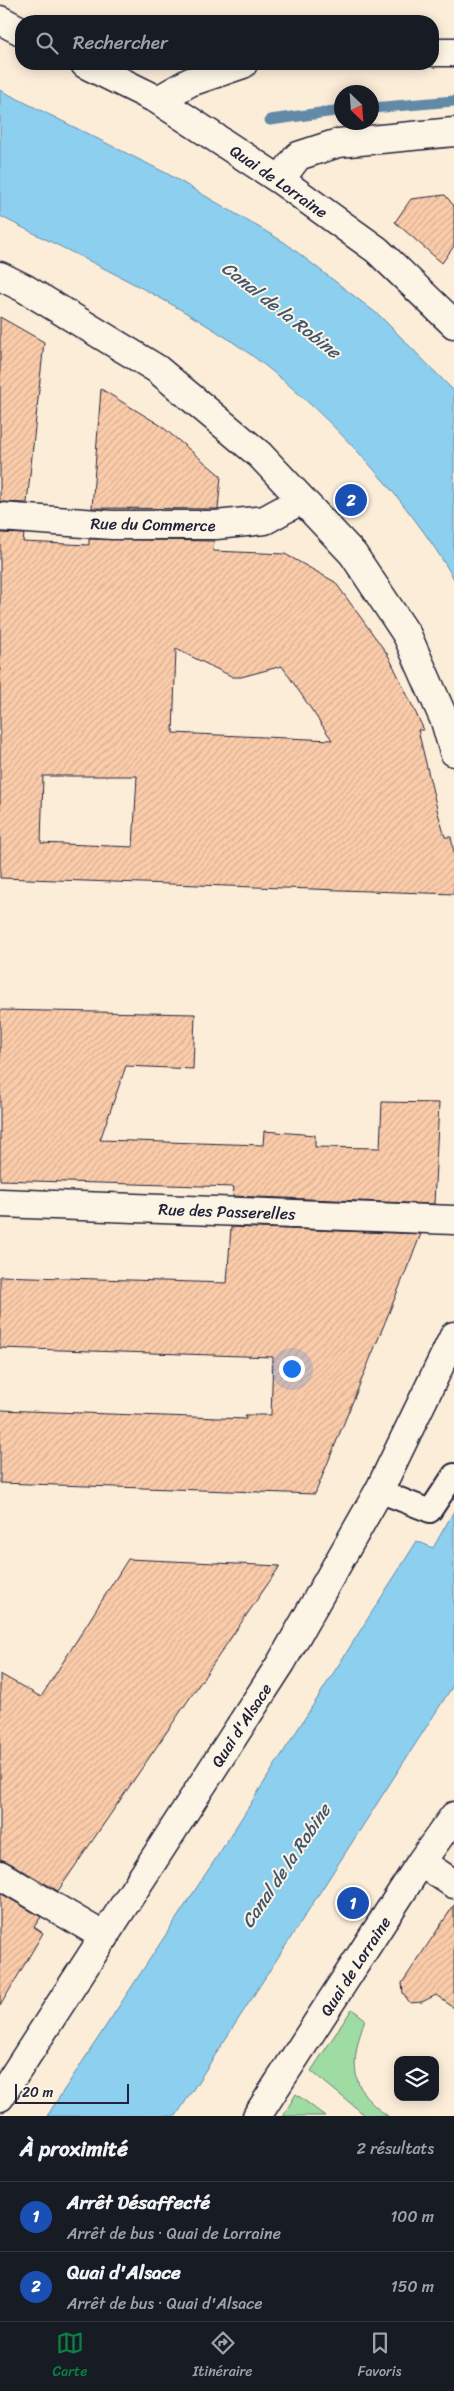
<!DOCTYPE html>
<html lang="fr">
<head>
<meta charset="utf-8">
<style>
  body { margin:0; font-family:Sriracha,sans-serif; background:#20242c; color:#f1f3f6 }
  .controls { position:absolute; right:15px; bottom:15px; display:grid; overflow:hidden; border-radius:10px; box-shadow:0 2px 12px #0003 }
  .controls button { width:45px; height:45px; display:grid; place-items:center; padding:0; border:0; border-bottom:1px solid #363941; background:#171b24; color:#f1f3f6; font:25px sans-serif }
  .compass { position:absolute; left:334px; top:85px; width:45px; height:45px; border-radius:50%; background:#171b24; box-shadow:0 2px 12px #0003; rotate:155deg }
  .scale { position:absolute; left:15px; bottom:12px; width:114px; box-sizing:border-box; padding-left:5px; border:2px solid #22223b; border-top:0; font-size:14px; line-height:18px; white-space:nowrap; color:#22223b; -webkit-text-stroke:4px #fcf5e5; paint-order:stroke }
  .you { position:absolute; left:291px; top:1368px; width:18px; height:18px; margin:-12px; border:4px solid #fff; border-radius:50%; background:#1a73e8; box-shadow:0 0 0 8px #1a73e833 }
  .badge { display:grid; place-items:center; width:32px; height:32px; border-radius:50%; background:#0b8043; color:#fff; font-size:16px; font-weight:700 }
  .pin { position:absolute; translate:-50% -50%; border:2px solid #fff; box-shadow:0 1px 5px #0006 }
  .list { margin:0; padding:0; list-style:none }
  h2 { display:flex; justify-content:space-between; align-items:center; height:65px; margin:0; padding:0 20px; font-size:21px }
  h2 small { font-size:16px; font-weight:400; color:#9ea1a6 }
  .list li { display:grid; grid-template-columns:32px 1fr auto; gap:15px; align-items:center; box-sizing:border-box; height:70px; padding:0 20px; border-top:1px solid #363941 }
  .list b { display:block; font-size:19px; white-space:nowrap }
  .list p { margin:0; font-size:16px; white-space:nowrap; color:#9ea1a6 }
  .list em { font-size:16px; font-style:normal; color:#9ea1a6 }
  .icon { flex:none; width:28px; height:28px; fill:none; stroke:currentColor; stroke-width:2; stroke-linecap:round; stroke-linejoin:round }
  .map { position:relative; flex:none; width:454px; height:2116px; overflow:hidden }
  .search { position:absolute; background:#171b24; box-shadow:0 2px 12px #0003; left:15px; right:15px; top:15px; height:55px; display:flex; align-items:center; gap:12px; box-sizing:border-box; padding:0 18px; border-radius:20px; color:#9ea1a6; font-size:19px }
  .sheet { height:205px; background:#171b24 }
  nav { display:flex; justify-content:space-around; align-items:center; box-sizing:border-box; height:70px; border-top:1px solid #363941; background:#171b24; font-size:14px; color:#9ea1a6 }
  nav a { display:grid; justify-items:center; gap:2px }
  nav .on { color:#0b8043 }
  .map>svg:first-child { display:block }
  .green { fill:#9fdca3; stroke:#607f6f }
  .water { fill:#8dcfef; stroke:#628aa7 }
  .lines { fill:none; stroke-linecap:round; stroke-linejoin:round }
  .stream { stroke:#628aa7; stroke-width:11 }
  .building { fill:url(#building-hatch); stroke:#22223b; fill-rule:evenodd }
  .service-casing { stroke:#22223b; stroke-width:26 }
  .minor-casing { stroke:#22223b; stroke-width:31 }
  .service { stroke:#fcf5e5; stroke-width:22 }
  .minor { stroke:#fcf5e5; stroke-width:28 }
  .labels { text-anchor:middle; stroke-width:4; stroke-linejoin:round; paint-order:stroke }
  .street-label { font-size:16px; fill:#22223b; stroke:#fcf5e5 }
  .water-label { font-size:18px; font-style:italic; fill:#425671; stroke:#fcf5e5 }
</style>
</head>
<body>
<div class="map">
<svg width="454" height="2116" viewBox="0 0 454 2116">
  <defs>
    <pattern id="building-hatch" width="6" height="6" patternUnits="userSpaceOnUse" patternTransform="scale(1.25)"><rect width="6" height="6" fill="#fbccaa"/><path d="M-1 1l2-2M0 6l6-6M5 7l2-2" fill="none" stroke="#d7af93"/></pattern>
  </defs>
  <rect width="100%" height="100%" fill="#fcedd9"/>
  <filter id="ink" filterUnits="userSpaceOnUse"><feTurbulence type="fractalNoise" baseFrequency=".02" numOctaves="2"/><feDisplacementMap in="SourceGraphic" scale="10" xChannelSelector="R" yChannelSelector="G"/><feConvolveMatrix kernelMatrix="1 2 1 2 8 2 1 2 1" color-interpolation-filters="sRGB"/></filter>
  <g filter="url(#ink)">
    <path class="green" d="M 352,2009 L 365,2019 C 351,2060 347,2089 388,2116 L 366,2116 L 311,2071 Z
      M 296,2094 L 325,2116 L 283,2116 Z"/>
    <path class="water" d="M 0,90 L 166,173 L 284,242 L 380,316 L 454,391 L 454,579 C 408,498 319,403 243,349 C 167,296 81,258 0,216 Z
      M 454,1511 L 454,1684 L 176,2116 L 47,2116 L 220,1852 L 417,1541 L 433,1548 Z"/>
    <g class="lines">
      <path class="stream" d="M 372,108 L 454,101
        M 270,120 L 342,110"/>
    </g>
    <path class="building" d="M 445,195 L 454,206 L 454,246 L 442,263 L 395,222 L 411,199 Z
      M 0,317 L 44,342 L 27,503 L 0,502 Z
      M 101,389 L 160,425 L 221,476 L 218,509 L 92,508 Z
      M 0,533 L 24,534 L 23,542 L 89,545 L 89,539 L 214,541 L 213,551 L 285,554 L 335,582 L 388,655 L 424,730 L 418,730 L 438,813 L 445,837 L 451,837 L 454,853 L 454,894 L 0,878 ZM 176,649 L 233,677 L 241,677 L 282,666 L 332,740 L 173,733 ZM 43,776 L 137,776 L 133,847 L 41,843 Z
      M 0,1010 L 195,1014 L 193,1069 L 126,1066 L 100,1140 L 263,1145 L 264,1131 L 315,1135 L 315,1147 L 380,1148 L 382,1102 L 439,1103 L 434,1204 L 233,1196 L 234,1187 L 0,1180 Z
      M 231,1227 L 421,1234 L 315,1494 L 0,1483 L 0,1410 L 246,1419 L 245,1415 L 271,1415 L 273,1357 L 0,1348 L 0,1276 L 227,1283 Z
      M 128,1559 L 280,1566 L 58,1891 L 8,1862 L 0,1859 L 0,1674 L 41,1697 Z
      M 0,1893 L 41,1917 L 34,1927 L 43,1933 L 0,2006 Z
      M 454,1905 L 454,2008 L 436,1995 L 422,2002 L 410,2003 L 403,1993 L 402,1983 Z"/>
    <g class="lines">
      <defs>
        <path id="service" d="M 379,1491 L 430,1511 L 454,1475"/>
        <path id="minor" d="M 0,20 L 21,31
          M 433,52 L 454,52
          M 85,64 L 158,100 L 280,180 L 377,250 L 454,324
          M 158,100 L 190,82 L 243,64
          M 280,180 L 298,156 L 338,143 L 454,132
          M 0,276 L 24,288 L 157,369 L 260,455 L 353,554 L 407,635 L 445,721 L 454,752
          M 0,517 L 112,525 L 216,525 L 265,520 L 301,500
          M 0,1203 L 454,1220
          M 421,1862 L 454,1884
          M 0,1875 L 105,1937
          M 0,2097 L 281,1663 L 379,1491 L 454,1336
          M 257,2116 L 421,1862 L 454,1816"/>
      </defs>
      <use href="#service" class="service-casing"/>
      <use href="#minor" class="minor-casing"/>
      <use href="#service" class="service"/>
      <use href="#minor" class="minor"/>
    </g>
  </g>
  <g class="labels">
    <g class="street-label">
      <text transform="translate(279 181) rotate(35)" y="6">Quai de Lorraine</text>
      <text transform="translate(153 524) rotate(1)" y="6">Rue du Commerce</text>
      <text transform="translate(227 1211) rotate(2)" y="6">Rue des Passerelles</text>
      <text transform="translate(241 1725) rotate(-57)" y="6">Quai d'Alsace</text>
      <text transform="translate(355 1966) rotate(-57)" y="6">Quai de Lorraine</text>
    </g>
    <g class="water-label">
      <text transform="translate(281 310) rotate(38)" y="6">Canal de la Robine</text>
      <text transform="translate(286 1866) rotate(-56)" y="6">Canal de la Robine</text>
    </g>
  </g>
</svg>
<div class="controls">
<button><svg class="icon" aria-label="layers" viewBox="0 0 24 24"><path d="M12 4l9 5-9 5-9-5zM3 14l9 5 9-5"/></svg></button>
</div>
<svg class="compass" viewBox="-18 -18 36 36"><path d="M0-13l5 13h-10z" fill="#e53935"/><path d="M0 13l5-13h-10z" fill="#9ea1a6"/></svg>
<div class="scale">20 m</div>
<div class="you"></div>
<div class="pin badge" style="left:353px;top:1903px;background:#1a4fb4">1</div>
<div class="pin badge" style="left:351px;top:500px;background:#1a4fb4">2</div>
<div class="search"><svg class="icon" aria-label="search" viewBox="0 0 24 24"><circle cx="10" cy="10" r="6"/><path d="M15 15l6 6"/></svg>Rechercher</div>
</div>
<section class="sheet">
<h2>À proximité<small>2 résultats</small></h2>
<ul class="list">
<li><span class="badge" style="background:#1a4fb4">1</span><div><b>Arrêt Désaffecté</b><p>Arrêt de bus · Quai de Lorraine</p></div><em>100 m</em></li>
<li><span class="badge" style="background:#1a4fb4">2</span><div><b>Quai d'Alsace</b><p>Arrêt de bus · Quai d'Alsace</p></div><em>150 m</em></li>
</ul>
</section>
<nav>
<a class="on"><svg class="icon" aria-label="map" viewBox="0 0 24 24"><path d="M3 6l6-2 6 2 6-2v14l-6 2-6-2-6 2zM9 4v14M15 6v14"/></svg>Carte</a>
<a><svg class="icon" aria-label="directions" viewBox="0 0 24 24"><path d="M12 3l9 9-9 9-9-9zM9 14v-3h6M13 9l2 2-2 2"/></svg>Itinéraire</a>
<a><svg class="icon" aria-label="saved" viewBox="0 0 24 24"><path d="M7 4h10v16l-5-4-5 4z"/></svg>Favoris</a>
</nav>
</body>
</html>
